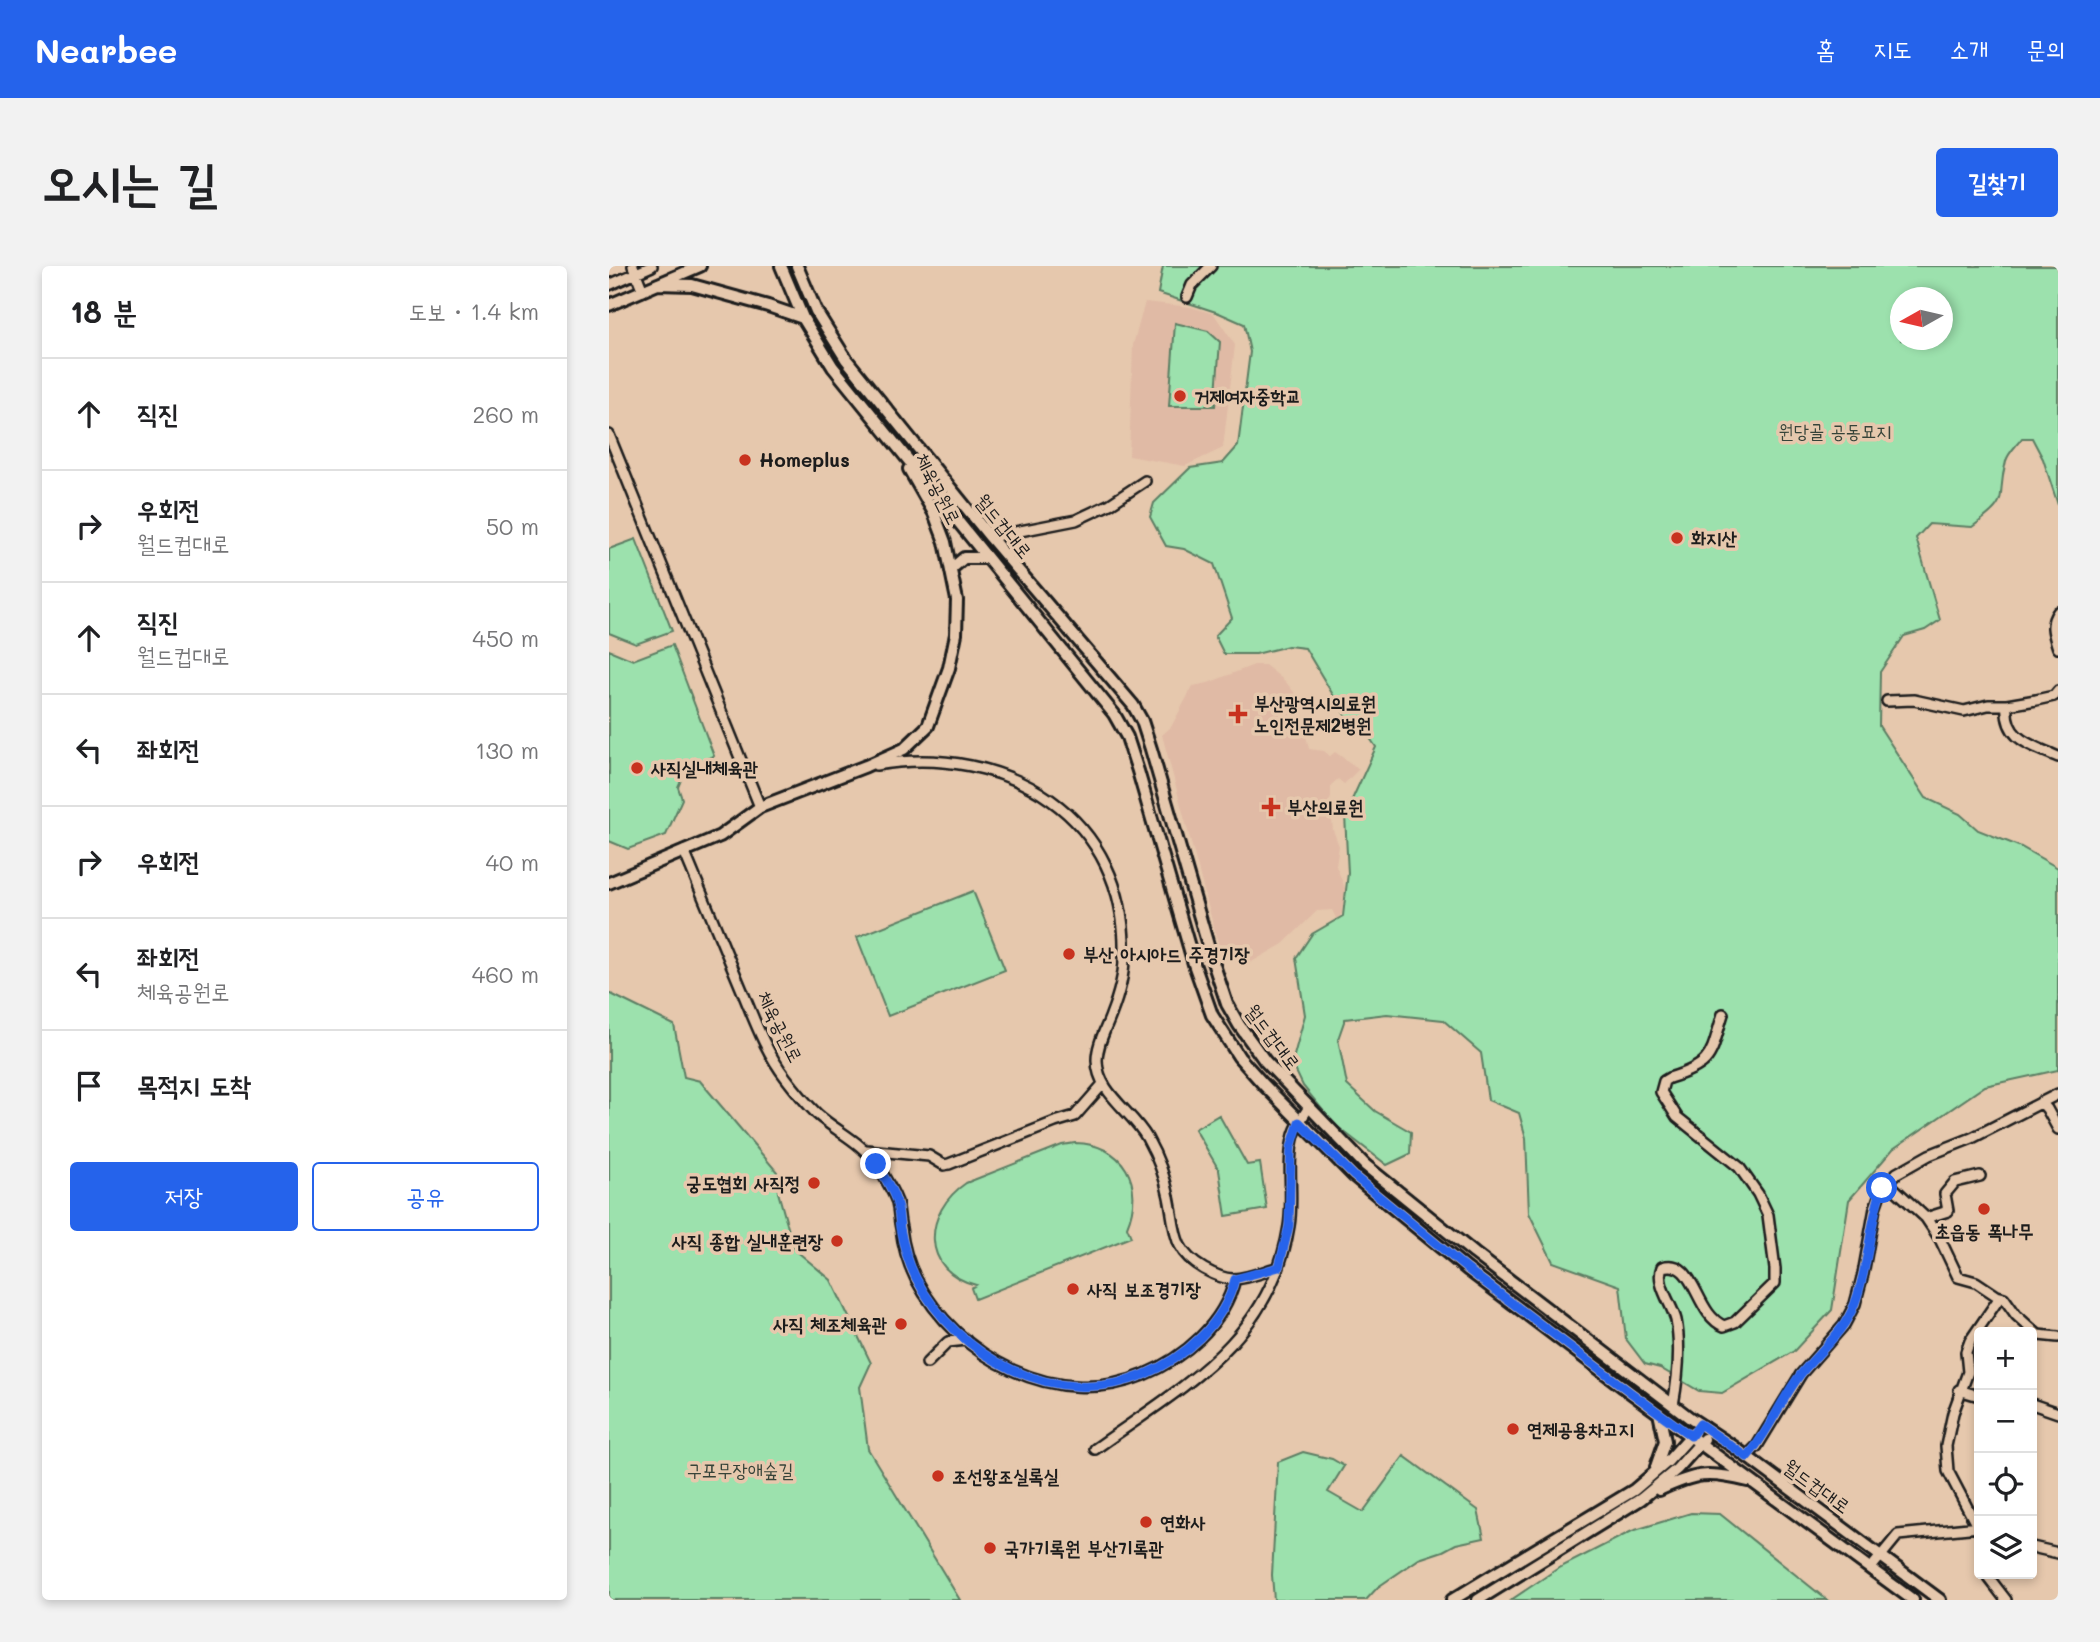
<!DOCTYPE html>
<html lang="ko">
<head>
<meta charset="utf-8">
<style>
  body { margin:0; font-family:Mali,"Poor Story",sans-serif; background:#f2f2f2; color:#202124 }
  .controls { position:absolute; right:21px; bottom:21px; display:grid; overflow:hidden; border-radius:7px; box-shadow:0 4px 10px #0003 }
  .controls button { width:63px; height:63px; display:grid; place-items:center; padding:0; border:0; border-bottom:2px solid #e0e0e0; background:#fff; color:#202124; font:35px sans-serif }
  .compass { position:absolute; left:1281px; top:21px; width:63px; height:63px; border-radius:50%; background:#fff; box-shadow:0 4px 10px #0003; rotate:262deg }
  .stop { position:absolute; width:21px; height:21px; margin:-16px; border:5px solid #2563eb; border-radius:50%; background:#fff }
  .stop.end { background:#2563eb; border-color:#fff; box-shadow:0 2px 7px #0008 }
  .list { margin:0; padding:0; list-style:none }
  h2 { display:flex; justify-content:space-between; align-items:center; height:91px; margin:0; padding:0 28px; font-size:30px }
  h2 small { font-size:23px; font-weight:400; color:#757577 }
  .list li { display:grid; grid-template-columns:46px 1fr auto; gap:21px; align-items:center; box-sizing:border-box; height:112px; padding:0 28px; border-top:2px solid #e0e0e0 }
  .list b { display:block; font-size:26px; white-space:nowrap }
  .list p { margin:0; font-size:23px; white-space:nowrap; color:#757577 }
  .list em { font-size:23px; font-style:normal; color:#757577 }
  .actions { display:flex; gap:14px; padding:21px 28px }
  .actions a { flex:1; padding:16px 0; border:2px solid #2563eb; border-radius:7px; text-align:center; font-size:24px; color:#2563eb }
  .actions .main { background:#2563eb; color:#fff }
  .icon { flex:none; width:38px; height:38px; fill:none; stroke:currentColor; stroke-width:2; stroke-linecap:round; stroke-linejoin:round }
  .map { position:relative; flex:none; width:1449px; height:1334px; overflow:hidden; border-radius:7px }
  header { display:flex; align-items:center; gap:42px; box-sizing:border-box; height:98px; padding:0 35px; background:#2563eb; color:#fff }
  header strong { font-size:33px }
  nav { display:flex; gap:38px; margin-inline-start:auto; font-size:24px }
  .intro { display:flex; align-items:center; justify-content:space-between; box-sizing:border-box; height:168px; padding:0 42px }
  h1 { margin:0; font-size:49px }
  .button { padding:18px 32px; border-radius:7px; background:#2563eb; color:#fff; font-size:24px; font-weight:700 }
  main { display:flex; gap:42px; padding:0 42px }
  aside { flex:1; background:#fff; border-radius:7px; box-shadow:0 4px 10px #0003 }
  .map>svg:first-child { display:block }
  .built { fill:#e0baa5 }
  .green { fill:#9ce1ad; stroke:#5c7e64; stroke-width:2; fill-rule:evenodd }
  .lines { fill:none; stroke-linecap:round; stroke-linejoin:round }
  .minor-casing { stroke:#1c1c1c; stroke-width:14 }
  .major-casing { stroke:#1c1c1c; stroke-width:16 }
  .minor { stroke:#e6c8ad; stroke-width:9 }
  .major { stroke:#e6c8ad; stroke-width:10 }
  .route { stroke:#2563eb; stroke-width:9 }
  .poi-dot { fill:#c8321e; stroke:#e6c8ad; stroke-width:2.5 }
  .labels { text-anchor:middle; stroke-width:7; stroke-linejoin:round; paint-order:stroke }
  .poi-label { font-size:19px; font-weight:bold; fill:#1c1c1c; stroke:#e6c8ad; text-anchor:start }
  .park-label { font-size:19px; fill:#364339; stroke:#e6c8ad }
  .street-label { font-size:19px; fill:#1c1c1c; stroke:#e6c8ad }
</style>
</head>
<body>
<header>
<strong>Nearbee</strong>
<nav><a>홈</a><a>지도</a><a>소개</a><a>문의</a></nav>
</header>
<div class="intro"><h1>오시는 길</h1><a class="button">길찾기</a></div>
<main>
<aside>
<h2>18 분<small>도보 · 1.4 km</small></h2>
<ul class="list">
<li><svg class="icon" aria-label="ahead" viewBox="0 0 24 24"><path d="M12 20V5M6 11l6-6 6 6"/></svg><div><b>직진</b></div><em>260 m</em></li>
<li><svg class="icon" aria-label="right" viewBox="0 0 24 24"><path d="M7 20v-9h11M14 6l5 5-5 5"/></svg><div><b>우회전</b><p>월드컵대로</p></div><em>50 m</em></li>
<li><svg class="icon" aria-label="ahead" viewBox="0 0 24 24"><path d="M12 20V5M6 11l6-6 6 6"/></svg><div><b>직진</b><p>월드컵대로</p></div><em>450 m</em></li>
<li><svg class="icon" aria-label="left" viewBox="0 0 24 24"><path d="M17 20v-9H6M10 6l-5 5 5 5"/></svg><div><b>좌회전</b></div><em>130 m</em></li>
<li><svg class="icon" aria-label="right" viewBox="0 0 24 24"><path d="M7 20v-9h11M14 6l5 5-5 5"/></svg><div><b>우회전</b></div><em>40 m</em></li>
<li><svg class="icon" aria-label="left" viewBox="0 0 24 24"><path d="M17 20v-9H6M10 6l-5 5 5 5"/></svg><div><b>좌회전</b><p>체육공원로</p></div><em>460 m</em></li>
<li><svg class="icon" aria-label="arrive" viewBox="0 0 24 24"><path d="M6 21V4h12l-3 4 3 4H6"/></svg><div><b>목적지 도착</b></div></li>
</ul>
<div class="actions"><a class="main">저장</a><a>공유</a></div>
</aside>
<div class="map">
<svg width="1449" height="1334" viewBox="0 0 1449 1334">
  <rect width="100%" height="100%" fill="#e6c8ad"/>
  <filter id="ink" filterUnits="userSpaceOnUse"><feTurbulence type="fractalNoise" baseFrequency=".0143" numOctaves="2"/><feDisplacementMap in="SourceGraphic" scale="14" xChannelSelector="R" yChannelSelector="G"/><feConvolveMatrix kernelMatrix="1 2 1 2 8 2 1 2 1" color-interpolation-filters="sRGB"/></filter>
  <g filter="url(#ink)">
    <path class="built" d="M 536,36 L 582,41 L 605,48 L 626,79 L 614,182 L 576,200 L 520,190 L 524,79 Z
      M 645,399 L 656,399 L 676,415 L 688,430 L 700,483 L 715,485 L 721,490 L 726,486 L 750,503 L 735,518 L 729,513 L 722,519 L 722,532 L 715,544 L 723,554 L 724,564 L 730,580 L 727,600 L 737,625 L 733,647 L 728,654 L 723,644 L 708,645 L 674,678 L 639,698 L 633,686 L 611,684 L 553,469 L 562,461 L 584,420 L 599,417 Z"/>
    <path class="green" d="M 554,0 L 1449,0 L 1449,239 L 1434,193 L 1423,172 L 1413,172 C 1408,179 1399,187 1397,195 C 1386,235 1404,232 1363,261 L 1320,258 L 1307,272 L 1331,354 L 1316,364 L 1295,370 L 1271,406 L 1270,460 L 1317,532 L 1351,548 L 1369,564 L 1412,581 L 1449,602 L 1449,804 L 1376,820 L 1284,883 L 1240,934 L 1223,1044 L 1185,1085 L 1113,1127 L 1090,1125 L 1051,1102 L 1036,1098 L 1017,1073 L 1011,1020 L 944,996 L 920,947 L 917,872 L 910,847 L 879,834 L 872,787 L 834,754 L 778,748 L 736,753 L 729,773 L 738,819 L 766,845 L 802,866 L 801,888 L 778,899 L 725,858 L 694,820 L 683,797 L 696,749 L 687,692 L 703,668 L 734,650 L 739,607 L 736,549 L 767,481 L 758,468 L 739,454 L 696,382 L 679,380 L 647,388 L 615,388 L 606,370 L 623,352 L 605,298 L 575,283 L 557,280 L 541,251 L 545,237 L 581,202 L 614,197 L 629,180 L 641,86 L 635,58 L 610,47 L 549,27 ZM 1292,32 L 1334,32 L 1334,74 L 1292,74 Z
      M 566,57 L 599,65 L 611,76 L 606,140 L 560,140 Z
      M 27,273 L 63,365 L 27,378 L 0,367 L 0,283 Z
      M 63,379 L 105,490 L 77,502 L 69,521 L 73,533 L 57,569 L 19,583 L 0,575 L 0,384 L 24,394 Z
      M 364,625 L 396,704 L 279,750 L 248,671 Z
      M 0,727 L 65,759 L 75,811 L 91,815 L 168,906 L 169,926 L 185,983 L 222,1014 L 262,1097 L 251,1121 L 259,1183 L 351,1334 L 0,1334 Z
      M 610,849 L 638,899 L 651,897 L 658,943 L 617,950 L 610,904 L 586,863 Z
      M 466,877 C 515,878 536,918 518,961 L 522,971 L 366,1033 L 362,1022 L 367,1019 C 311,1005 314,946 357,917 L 453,879 Z
      M 694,1186 L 723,1193 L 735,1200 L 719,1226 L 754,1246 L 795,1190 L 869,1244 L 875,1272 L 847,1278 L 834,1285 L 810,1293 L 769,1321 L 757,1334 L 665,1334 L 663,1309 L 669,1196 Z
      M 1082,1247 L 1111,1248 L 1218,1334 L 902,1334 L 948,1303 L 1023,1265 Z"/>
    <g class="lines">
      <defs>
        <path id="minor" d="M 24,0 L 34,25
          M 0,19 L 43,0
          M 578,31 L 583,19 L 602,0
          M 0,169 L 151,541
          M 381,271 L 467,254 L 501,238 L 536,215
          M 1449,346 C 1440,358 1445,369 1449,382
          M 1278,435 L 1305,434 L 1355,445 L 1379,439 L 1398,439 L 1427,434 L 1445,430 L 1449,425
          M 1398,439 C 1395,474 1423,479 1449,491
          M 267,499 C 397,477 520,550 515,692 C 515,711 509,731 502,749 C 497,763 488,778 488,794 C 488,827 523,845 538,872 C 548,890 556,910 560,931 C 567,963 562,984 595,1003 C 604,1008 614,1013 624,1013 C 639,1013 656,1005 670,1001
          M 75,585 C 94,631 113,677 132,722 C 145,753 156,785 177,812 C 186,824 197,837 208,848 C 228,866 253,876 268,899 C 275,910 283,923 288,936 C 290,945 290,954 292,962 C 294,980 299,997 307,1013 C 348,1092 448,1145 534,1109 C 575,1092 615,1058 626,1013
          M 1432,836 L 1438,843 L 1449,863
          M 257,884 L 320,890 L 335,899 L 340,898 L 446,856 L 466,850 L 494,818
          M 1278,916 L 1317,952 L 1331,973 L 1349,1011 L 1367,1016 L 1388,1030 L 1395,1032 L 1407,1049 L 1429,1069 L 1449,1071
          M 1317,952 L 1339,945 L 1336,928 L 1346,916 L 1371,910
          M 318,1097 L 339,1076 L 357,1074
          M 1350,1124 L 1370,1130
          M 1423,1138 L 1449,1147
          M 1064,1139 C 1069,1112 1072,1081 1067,1054 C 1063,1038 1046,1018 1053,1001 C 1087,991 1085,1048 1115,1060 L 1126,1056 L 1166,1017 L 1166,1003 L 1159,949 L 1149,928 L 1130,901 L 1068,851 L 1052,826 L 1055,815 L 1060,812 C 1105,798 1101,790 1114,748
          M 486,1183 C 571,1122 662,1075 680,960 C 685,931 677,898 685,869 C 688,859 694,850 700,841
          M 1138,1190 L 1148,1180 L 1192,1108 L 1235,1059 L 1246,1038 L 1254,1008 L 1266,942 L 1273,922 L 1288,907 L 1320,889 L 1363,872 L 1449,828
          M 1370,1264 L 1339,1205 L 1337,1180 L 1344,1147 L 1359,1106 L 1357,1086 L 1361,1075 L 1391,1031
          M 1423,1281 L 1449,1287
          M 1262,1302 L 1289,1269 L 1370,1261
          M 1377,1308 L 1397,1334"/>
        <path id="major" d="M 172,0 L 194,52 L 224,101 L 505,448 L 518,471 L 529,505 L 585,698 L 603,749 L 630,791 L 655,819 L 745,910 L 858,1003 L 1021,1126 L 1304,1334
          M 188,0 L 207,45 L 237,93 L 381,271 L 524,439 L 533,455 L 542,483 L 603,693 L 618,738 L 630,759 L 656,795 L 756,899 L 865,987 L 1081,1152 L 1125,1181 L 1331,1334
          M 49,18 L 83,19 L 159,40 L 194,52
          M 0,39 L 91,0
          M 342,303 L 355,292 L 377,292
          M 0,617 L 111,570 L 151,541 L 257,500 L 295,483 L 319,460 L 340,402 L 347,368 L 348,334 L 336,276 L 325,247 L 300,203
          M 1047,1201 L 1056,1175 L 1050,1147
          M 1050,1224 C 1087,1207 1099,1205 1139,1215
          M 843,1334 L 1025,1224 L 1059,1195 L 1085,1166
          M 869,1334 L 1032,1233 L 1068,1203 L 1095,1173"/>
      </defs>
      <use href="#minor" class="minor-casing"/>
      <use href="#major" class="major-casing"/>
      <use href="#minor" class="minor"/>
      <use href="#major" class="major"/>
    </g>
  </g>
  <g class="lines" filter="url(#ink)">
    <path class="route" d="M 267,898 C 275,910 283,922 287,935 C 290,944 290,953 291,962 C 294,979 299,996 307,1012 C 347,1091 448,1145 534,1109 C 575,1092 615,1058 626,1013 L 670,1001 L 680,960 L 682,882 L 690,856 L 745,910 L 858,1003 L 1021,1126 L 1082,1170 L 1091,1158 L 1138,1191 C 1160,1166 1171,1135 1191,1109 C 1210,1085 1235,1067 1246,1037 C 1260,1000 1260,959 1273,922"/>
  </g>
  <g class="poi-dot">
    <circle cx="571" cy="130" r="7"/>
    <circle cx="136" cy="194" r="7"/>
    <circle cx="1068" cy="272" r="7"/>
    <path d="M625.5 437.5h7v7h7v7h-7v7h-7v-7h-7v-7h7z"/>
    <circle cx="28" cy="502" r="7"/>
    <path d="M658.5 530.5h7v7h7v7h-7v7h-7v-7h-7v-7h7z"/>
    <circle cx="460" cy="688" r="7"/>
    <circle cx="205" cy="917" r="7"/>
    <circle cx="1375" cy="943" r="7"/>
    <circle cx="228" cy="975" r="7"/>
    <circle cx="464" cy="1023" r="7"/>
    <circle cx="292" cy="1058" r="7"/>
    <circle cx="904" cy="1163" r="7"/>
    <circle cx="329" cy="1210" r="7"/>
    <circle cx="537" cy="1256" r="7"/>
    <circle cx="381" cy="1282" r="7"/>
  </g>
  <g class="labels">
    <g class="poi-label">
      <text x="585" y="137">거제여자중학교</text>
      <text x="150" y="201">Homeplus</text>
      <text x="1082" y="279">화지산</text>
      <text x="645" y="444">부산광역시의료원<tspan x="645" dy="22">노인전문제2병원</tspan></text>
      <text x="42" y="509">사직실내체육관</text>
      <text x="678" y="548">부산의료원</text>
      <text x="474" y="695">부산 아시아드 주경기장</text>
      <text x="191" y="924" text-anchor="end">궁도협회 사직정</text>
      <text x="1375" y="972" text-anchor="middle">초읍동 폭나무</text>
      <text x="214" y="982" text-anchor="end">사직 종합 실내훈련장</text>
      <text x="478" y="1030">사직 보조경기장</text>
      <text x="278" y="1065" text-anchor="end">사직 체조체육관</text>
      <text x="918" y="1170">연제공용차고지</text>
      <text x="343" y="1217">조선왕조실록실</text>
      <text x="551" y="1263">연화사</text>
      <text x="395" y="1289">국가기록원 부산기록관</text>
    </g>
    <g class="park-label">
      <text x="1226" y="172">원당골 공동묘지</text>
      <text x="131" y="1211">구포무장애숲길</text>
    </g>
    <g class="street-label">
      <text transform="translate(329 223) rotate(63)" y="7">체육공원로</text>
      <text transform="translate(395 260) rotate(51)" y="7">월드컵대로</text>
      <text transform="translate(171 761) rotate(63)" y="7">체육공원로</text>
      <text transform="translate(664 771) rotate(53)" y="7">월드컵대로</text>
      <text transform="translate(1208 1220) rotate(36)" y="7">월드컵대로</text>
    </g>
  </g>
</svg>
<div class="controls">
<button>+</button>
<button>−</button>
<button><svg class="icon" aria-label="locate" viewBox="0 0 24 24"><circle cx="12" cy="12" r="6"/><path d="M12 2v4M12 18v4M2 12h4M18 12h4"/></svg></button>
<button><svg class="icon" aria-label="layers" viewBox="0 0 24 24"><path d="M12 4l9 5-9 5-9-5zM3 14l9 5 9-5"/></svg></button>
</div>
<svg class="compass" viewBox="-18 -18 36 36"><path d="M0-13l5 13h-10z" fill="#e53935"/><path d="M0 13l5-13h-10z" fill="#757577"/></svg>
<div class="stop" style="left:1273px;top:922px"></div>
<div class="stop end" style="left:267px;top:898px"></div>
</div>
</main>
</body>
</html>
